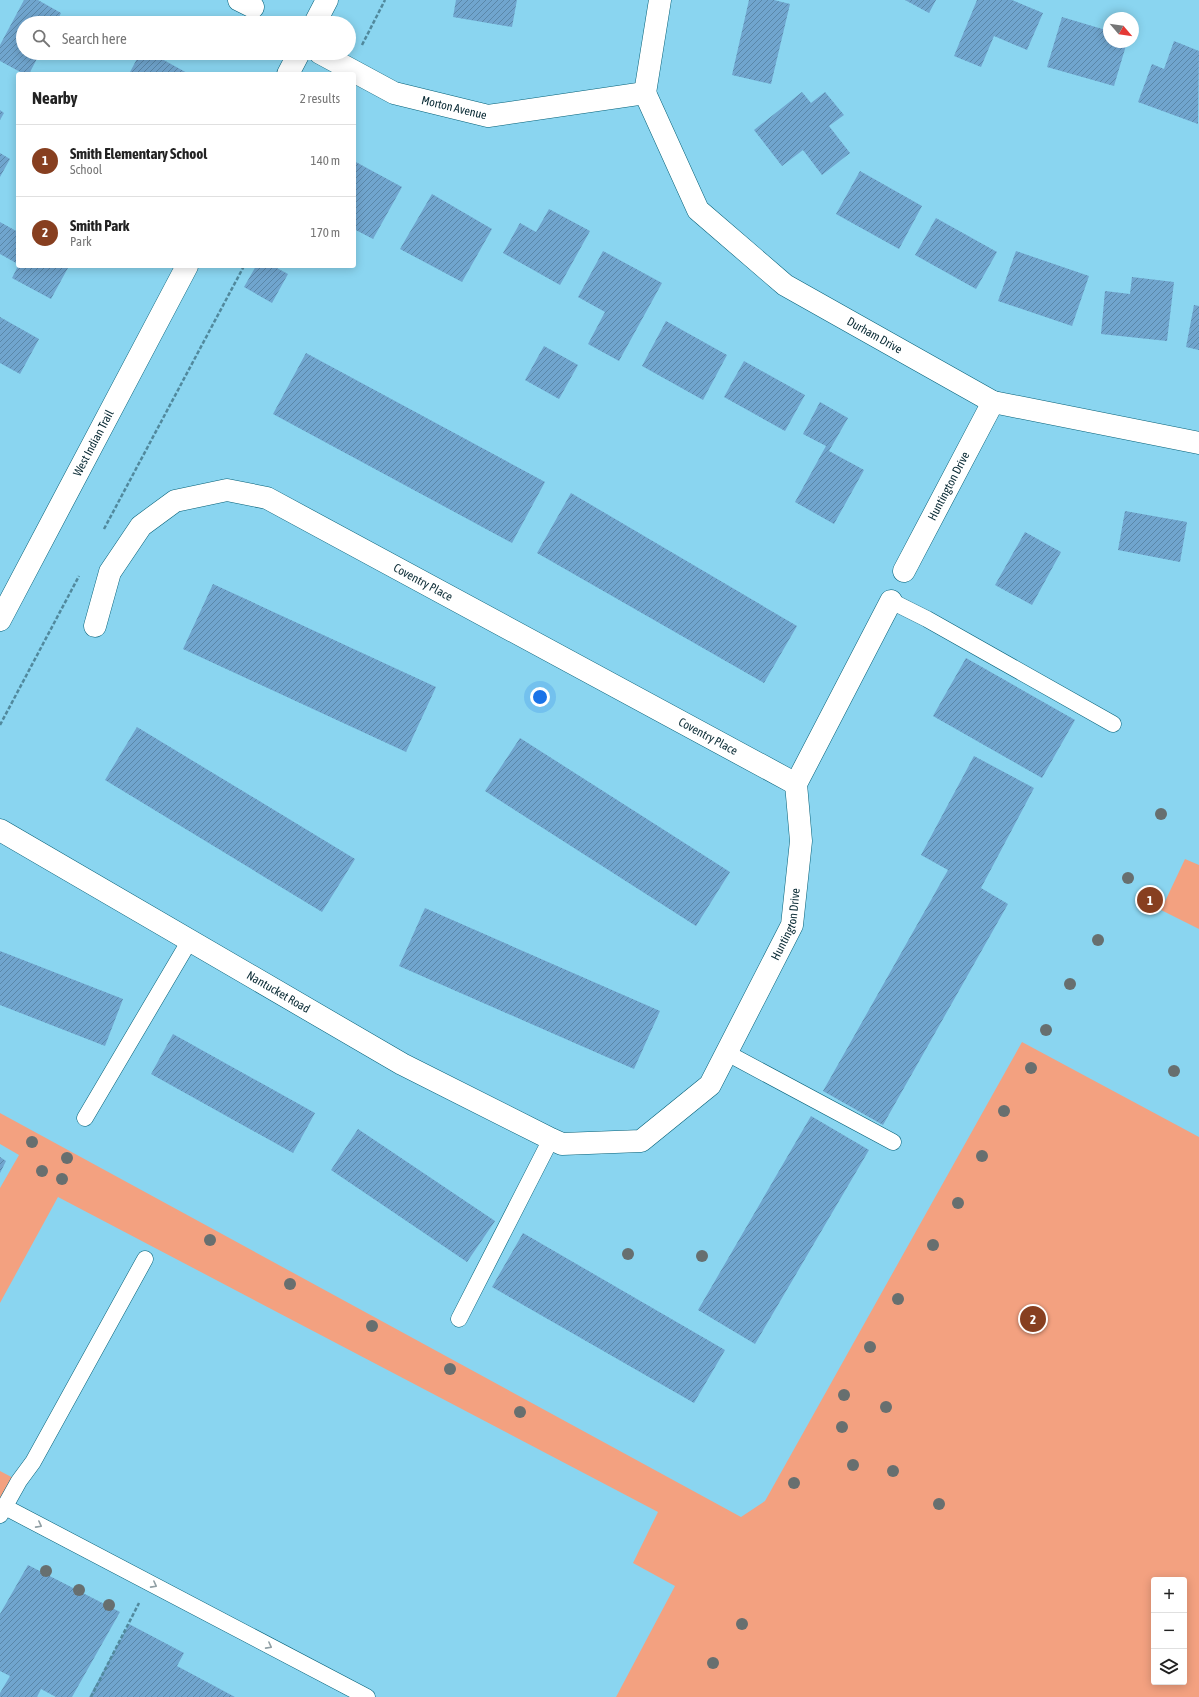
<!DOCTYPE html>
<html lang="en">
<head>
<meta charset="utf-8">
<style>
  body { margin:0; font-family:"Asap Condensed",sans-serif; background:#f6f6f6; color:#222 }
  .controls { position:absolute; right:12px; bottom:12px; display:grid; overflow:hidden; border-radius:4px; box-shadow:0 2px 10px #0003 }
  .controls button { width:36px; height:36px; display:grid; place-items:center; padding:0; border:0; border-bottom:1px solid #e0e0e0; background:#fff; color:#222; font:20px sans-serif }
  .compass { position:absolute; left:1103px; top:12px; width:36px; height:36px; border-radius:50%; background:#fff; box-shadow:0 2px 10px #0003; rotate:119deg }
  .you { position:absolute; left:540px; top:697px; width:14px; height:14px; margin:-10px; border:3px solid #fff; border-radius:50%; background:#1a73e8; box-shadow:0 0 0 6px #1a73e833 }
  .badge { display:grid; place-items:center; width:26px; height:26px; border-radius:50%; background:#873f20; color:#fff; font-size:13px; font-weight:700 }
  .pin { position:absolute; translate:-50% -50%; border:2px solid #fff; box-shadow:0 1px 4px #0006 }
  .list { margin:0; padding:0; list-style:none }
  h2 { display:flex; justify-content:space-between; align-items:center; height:52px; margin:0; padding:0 16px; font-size:17px }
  h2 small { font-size:13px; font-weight:400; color:#767676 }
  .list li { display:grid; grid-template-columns:26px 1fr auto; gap:12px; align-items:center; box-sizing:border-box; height:72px; padding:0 16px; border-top:1px solid #e0e0e0 }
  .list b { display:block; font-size:15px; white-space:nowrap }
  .list p { margin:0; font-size:13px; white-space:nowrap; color:#767676 }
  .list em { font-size:13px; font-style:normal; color:#767676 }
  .icon { flex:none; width:22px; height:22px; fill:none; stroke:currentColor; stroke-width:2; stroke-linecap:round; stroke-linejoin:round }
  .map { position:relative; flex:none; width:1199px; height:1697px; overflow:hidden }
  .search { position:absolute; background:#fff; box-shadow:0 2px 10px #0003; left:16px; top:16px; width:340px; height:44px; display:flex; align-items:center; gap:10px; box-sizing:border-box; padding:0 14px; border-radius:22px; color:#767676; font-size:15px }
  .panel { position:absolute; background:#fff; box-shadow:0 2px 10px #0003; left:16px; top:72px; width:340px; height:196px; border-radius:4px }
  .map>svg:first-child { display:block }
  .green { fill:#f3a180; fill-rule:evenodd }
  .building { fill:url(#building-hatch) }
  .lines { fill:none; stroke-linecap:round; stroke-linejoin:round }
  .service-casing { stroke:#035f77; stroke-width:17 }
  .minor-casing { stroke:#035f77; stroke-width:23 }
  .secondary-casing { stroke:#035f77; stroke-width:23 }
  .path { stroke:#51899d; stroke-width:2.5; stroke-dasharray:4 2; stroke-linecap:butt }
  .service { stroke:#fff; stroke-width:16 }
  .minor { stroke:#fff; stroke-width:22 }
  .secondary { stroke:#fff; stroke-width:22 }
  .tree { fill:#676f6f }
  .oneway { stroke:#909fa4 }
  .labels { text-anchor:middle; stroke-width:3.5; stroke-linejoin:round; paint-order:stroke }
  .street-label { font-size:12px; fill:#092a34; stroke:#97e2fd }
</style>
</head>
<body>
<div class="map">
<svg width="1199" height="1697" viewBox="0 0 1199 1697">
  <defs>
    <pattern id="building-hatch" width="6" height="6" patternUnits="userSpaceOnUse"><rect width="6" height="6" fill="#70a5ce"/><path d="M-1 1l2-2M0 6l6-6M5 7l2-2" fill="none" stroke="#5a87a8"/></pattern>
  </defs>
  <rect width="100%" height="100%" fill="#8ad5f0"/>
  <path class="green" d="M 1185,859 L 1199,865 L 1199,929 L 1161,910 Z
    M 1022,1042 L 1199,1137 L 1199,1697 L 616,1697 L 675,1586 L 633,1563 L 658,1512 L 58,1197 L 0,1303 L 0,1188 L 19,1155 L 0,1144 L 0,1113 L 741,1517 L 765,1501 ZM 1154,1580 L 1184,1580 L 1184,1682 L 1154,1682 Z
    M 0,1471 L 19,1481 L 0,1515 Z"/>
  <path class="building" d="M 24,0 L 38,0 L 61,13 L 56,23 L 23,23 L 23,53 L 40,53 L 29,74 L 24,74 L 0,61 L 0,45 Z
    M 456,0 L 517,0 L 512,27 L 453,17 Z
    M 749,0 L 774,0 L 790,4 L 771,84 L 732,75 Z
    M 905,0 L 936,0 L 929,13 Z
    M 977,0 L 1012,0 L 1043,13 L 1027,50 L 994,36 L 981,67 L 954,56 Z
    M 1062,17 L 1109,31 L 1109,42 L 1127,42 L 1114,86 L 1047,67 Z
    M 1174,41 L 1199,51 L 1198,124 L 1138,102 L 1152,64 L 1164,69 Z
    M 140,53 L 151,53 L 189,74 L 129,74 Z
    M 802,92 L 811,103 L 825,92 L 844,115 L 829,126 L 850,153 L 822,175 L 803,150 L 782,166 L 754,130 Z
    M 0,110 L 4,113 L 0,120 Z
    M 0,153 L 10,159 L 0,177 Z
    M 354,161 L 402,187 L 373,239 L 354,229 Z
    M 860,171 L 922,206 L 899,249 L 836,214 Z
    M 432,194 L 492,229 L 462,282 L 400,249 Z
    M 549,209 L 590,231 L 560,285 L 503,253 L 520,223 L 536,232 Z
    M 936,218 L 997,252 L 976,289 L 915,255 Z
    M 0,222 L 18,232 L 18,264 L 0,254 Z
    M 603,251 L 662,283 L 619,361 L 588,344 L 605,312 L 578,297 Z
    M 1016,251 L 1089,276 L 1072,326 L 998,301 Z
    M 18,266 L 69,266 L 51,299 L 12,278 Z
    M 256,266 L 273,266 L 288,274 L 272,303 L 244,287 Z
    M 1132,277 L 1174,282 L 1167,341 L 1101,334 L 1105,291 L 1130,294 Z
    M 1194,305 L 1199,306 L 1199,350 L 1186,347 Z
    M 0,317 L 39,339 L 20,374 L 0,363 Z
    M 666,321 L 727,355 L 703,400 L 642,366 Z
    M 544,346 L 578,365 L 559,399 L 525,380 Z
    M 306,353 L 545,482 L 512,543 L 273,414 Z
    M 744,361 L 805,395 L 785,431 L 724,397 Z
    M 820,402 L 848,418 L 829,451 L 864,470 L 834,524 L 795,502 L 826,446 L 803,434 Z
    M 571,493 L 797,626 L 764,683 L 537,553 Z
    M 1125,511 L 1187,522 L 1180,562 L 1118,550 Z
    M 1025,532 L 1061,552 L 1032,605 L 995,585 Z
    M 213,584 L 436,687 L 406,752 L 183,649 Z
    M 966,658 L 1075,720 L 1042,778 L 933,716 Z
    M 137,727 L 355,859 L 322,912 L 105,780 Z
    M 520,738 L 730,872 L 696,926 L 485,791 Z
    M 974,756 L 1034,788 L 981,888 L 1008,904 L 883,1125 L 823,1091 L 948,870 L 921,855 Z
    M 425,908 L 660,1011 L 634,1069 L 399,966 Z
    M 0,951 L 123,999 L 105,1046 L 0,1005 Z
    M 173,1034 L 315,1113 L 293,1153 L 151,1074 Z
    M 811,1116 L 869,1150 L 755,1344 L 698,1310 Z
    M 358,1129 L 495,1221 L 467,1262 L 331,1170 Z
    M 0,1157 L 6,1161 L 0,1173 Z
    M 523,1233 L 725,1350 L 694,1403 L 492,1287 Z
    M 28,1565 L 120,1612 L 72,1697 L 56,1697 L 41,1689 L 37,1697 L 0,1697 L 0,1693 L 10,1676 L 0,1671 L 0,1614 Z
    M 129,1624 L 184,1653 L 177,1666 L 235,1697 L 89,1697 Z"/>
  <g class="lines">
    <defs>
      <path id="service" d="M 891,601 L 927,619 L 1113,724
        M 727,1053 L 893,1142
        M 85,1118 L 190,940
        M 459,1319 L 551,1139
        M 5,1507 L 367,1697
        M 0,1515 L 19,1481 L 33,1462 L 145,1259"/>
      <g id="minor">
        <path d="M 239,0 L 253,7"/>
        <path id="s1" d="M 320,53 L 394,93 L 488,116 L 645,93"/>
        <path id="s2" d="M 645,93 L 698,210 L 785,285 L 993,402 L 1199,443"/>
        <path d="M 645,93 L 660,0"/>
        <path id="s3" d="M 904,571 L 993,402"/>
        <path id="s4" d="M 95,626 L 110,572 L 141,526 L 175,501 L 227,490 L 267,498 L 796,784"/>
        <path id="s5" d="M 0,830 L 402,1064 L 551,1139 L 562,1144 L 641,1141 L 710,1085 L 792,925 L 801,841 L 796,784 L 891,601"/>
      </g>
      <g id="secondary">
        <path d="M 315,23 L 327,0"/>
        <path d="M 288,74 L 299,53"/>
        <path id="s6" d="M 0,620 L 187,266"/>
      </g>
    </defs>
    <use href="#service" class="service-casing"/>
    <use href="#minor" class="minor-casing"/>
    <use href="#secondary" class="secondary-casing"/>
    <path class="path" d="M 362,45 L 385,0
      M 104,529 L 244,266
      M 0,725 L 79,576
      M 91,1697 L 139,1603"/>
    <use href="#service" class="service"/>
    <use href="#minor" class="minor"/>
    <use href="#secondary" class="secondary"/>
  </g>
  <g class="tree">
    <circle cx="1161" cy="814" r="6"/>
    <circle cx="1128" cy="878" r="6"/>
    <circle cx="1098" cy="940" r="6"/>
    <circle cx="1070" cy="984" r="6"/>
    <circle cx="1046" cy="1030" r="6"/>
    <circle cx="1031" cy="1068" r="6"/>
    <circle cx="1174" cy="1071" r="6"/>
    <circle cx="1004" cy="1111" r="6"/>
    <circle cx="32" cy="1142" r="6"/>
    <circle cx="982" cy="1156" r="6"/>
    <circle cx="67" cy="1158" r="6"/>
    <circle cx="42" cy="1171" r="6"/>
    <circle cx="62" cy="1179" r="6"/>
    <circle cx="958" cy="1203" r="6"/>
    <circle cx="210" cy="1240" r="6"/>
    <circle cx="933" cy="1245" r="6"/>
    <circle cx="628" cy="1254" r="6"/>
    <circle cx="702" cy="1256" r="6"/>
    <circle cx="290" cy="1284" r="6"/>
    <circle cx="898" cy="1299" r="6"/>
    <circle cx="372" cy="1326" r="6"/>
    <circle cx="870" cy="1347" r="6"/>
    <circle cx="450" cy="1369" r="6"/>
    <circle cx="844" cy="1395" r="6"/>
    <circle cx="886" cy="1407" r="6"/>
    <circle cx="520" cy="1412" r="6"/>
    <circle cx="842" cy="1427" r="6"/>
    <circle cx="853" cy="1465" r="6"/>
    <circle cx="893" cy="1471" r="6"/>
    <circle cx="794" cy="1483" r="6"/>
    <circle cx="939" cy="1504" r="6"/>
    <circle cx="46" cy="1571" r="6"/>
    <circle cx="79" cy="1590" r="6"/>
    <circle cx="109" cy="1605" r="6"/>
    <circle cx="742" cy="1624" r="6"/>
    <circle cx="713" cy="1663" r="6"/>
  </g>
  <defs><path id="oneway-chevron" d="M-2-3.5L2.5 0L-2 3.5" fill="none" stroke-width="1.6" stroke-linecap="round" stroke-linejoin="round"/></defs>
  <g class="oneway">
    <use href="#oneway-chevron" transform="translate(39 1525) rotate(28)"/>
    <use href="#oneway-chevron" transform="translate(154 1585) rotate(28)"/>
    <use href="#oneway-chevron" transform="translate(269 1646) rotate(28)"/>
  </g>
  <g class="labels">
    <g class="street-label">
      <text dy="4" stroke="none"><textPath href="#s1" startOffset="146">Morton Avenue</textPath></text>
      <text dy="4" stroke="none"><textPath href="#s2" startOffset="346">Durham Drive</textPath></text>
      <text dy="4" stroke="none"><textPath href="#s6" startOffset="200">West Indian Trail</textPath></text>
      <text dy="4" stroke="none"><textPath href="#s3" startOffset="96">Huntington Drive</textPath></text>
      <text dy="4" stroke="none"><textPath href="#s4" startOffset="425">Coventry Place</textPath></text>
      <text dy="4" stroke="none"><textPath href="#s4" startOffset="749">Coventry Place</textPath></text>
      <text dy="4" stroke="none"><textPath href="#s5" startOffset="991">Huntington Drive</textPath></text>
      <text dy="4" stroke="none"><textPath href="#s5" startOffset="322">Nantucket Road</textPath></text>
    </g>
  </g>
</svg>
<div class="controls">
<button>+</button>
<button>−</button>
<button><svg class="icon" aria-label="layers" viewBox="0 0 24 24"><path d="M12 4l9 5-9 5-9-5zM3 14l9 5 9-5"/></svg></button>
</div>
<svg class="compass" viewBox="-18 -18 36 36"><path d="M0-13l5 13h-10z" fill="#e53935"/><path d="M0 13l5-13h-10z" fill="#767676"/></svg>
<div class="you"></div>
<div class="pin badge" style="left:1150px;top:900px">1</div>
<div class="pin badge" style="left:1033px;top:1319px">2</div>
<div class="search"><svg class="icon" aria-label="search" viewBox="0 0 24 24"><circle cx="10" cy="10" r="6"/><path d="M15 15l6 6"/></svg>Search here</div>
<section class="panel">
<h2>Nearby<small>2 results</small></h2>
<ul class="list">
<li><span class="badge">1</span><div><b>Smith Elementary School</b><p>School</p></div><em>140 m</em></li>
<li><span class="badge">2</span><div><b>Smith Park</b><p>Park</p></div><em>170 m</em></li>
</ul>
</section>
</div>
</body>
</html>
